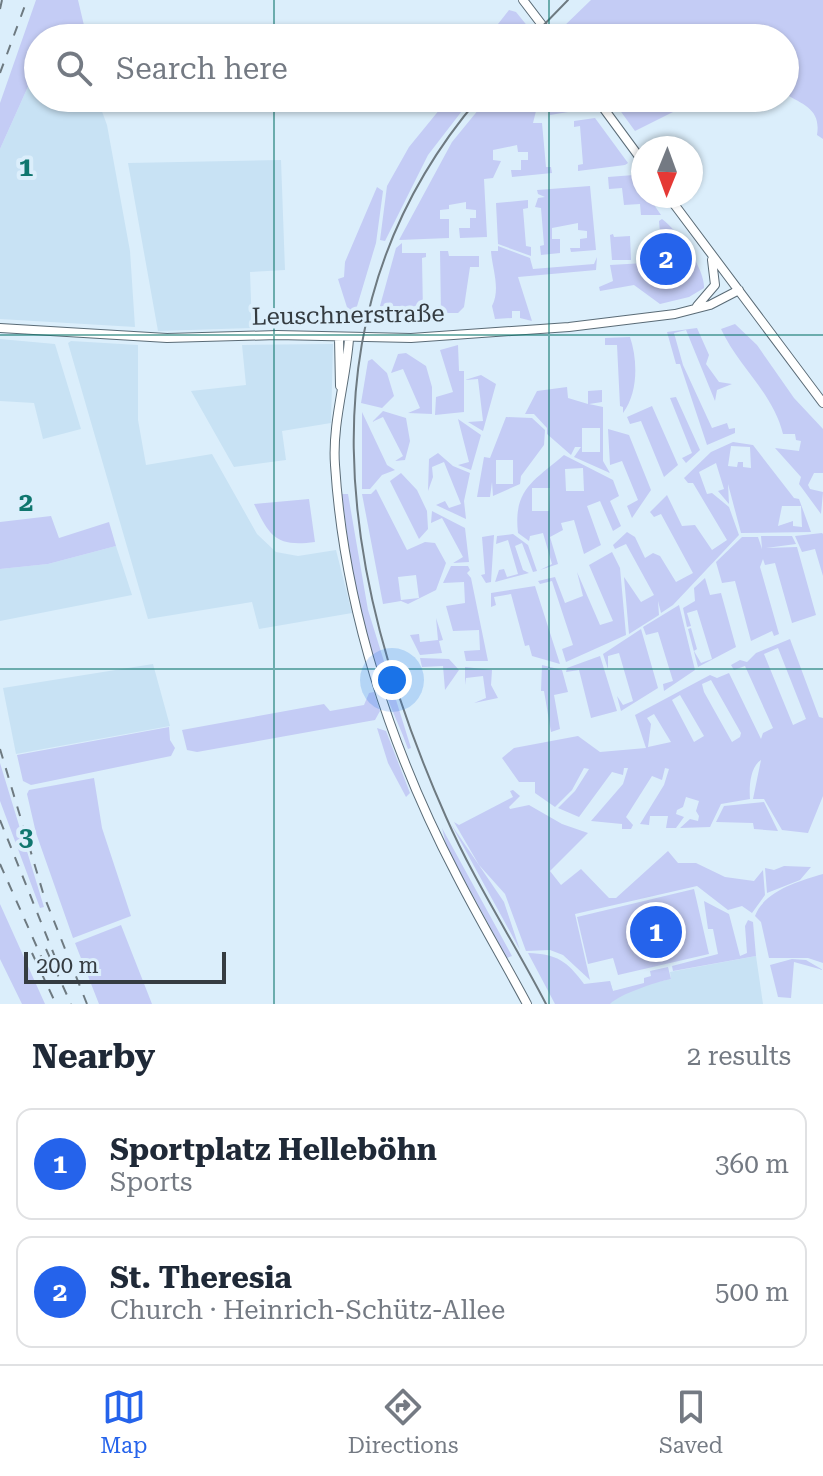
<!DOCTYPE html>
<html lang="en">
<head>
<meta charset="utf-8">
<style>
  body { margin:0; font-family:"Roboto Serif",serif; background:#f2f2f3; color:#1f2937 }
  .compass { position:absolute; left:631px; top:136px; width:72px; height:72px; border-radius:50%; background:#fff; box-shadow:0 2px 6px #0004; rotate:181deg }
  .scale { position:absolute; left:24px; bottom:20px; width:202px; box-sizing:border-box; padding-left:8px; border:4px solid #353c41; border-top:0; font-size:22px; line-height:28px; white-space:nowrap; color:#353c41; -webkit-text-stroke:6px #dbeefb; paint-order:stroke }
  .you { position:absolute; left:392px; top:680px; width:28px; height:28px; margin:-20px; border:6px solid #fff; border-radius:50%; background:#1a73e8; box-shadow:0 0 0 12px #1a73e833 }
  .badge { display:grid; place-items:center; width:52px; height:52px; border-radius:50%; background:#2563eb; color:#fff; font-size:26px; font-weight:700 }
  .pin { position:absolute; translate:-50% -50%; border:4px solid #fff; box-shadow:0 2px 8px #0006 }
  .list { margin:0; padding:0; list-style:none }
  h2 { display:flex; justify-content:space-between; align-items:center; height:104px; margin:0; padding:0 32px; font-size:34px }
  h2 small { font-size:26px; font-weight:400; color:#747a83 }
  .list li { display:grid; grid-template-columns:52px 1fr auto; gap:24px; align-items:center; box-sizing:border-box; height:112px; margin:0 16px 16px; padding:0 16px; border:2px solid #e0e1e3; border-radius:16px }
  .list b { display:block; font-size:30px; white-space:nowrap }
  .list p { margin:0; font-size:26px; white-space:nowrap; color:#747a83 }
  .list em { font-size:26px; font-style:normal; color:#747a83 }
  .icon { flex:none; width:44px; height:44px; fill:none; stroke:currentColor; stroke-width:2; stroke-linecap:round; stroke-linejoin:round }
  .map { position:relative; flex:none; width:823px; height:1004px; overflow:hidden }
  .search { position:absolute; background:#fff; box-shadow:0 2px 6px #0004; left:24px; right:24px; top:24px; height:88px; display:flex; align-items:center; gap:20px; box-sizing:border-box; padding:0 28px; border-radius:44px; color:#747a83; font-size:30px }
  .sheet { height:360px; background:#fff }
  nav { display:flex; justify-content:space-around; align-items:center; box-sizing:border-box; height:112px; border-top:2px solid #e0e1e3; background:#fff; font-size:22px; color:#747a83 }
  nav a { display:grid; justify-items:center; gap:4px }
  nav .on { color:#2563eb }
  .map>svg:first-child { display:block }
  .built { fill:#c8e2f4 }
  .green { fill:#c4ccf5; fill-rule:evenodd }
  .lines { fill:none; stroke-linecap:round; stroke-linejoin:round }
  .major-casing { stroke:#5a6b76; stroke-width:10 }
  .major { stroke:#fff; stroke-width:8 }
  .tram { stroke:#6e7a81; stroke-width:2 }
  .rail { stroke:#6e7a81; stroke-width:2; stroke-dasharray:10 10; stroke-linecap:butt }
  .grid { fill:none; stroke:#0f766e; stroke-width:2; stroke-opacity:0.55 }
  .labels { text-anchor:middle; stroke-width:8; stroke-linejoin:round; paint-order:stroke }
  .street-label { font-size:24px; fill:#353c41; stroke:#dbeefb }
  .grid-label { font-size:26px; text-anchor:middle; font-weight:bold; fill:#0f766e; stroke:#dbeefb; stroke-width:8; stroke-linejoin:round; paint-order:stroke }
</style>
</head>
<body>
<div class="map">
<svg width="823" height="1004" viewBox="0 0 823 1004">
  <rect width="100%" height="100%" fill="#dbeefb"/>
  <path class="built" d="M 35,71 L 38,71 L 38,98 L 97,98 L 107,125 L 130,251 L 135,327 L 0,319 L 0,149 Z
    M 281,160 L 285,270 L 250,272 L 252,328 L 158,331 L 128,163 Z
    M 0,339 L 55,344 L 81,429 L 43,439 L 34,403 L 0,401 Z
    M 71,341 L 138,345 L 138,420 L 146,465 L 212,454 L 257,534 L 276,552 L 298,556 L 336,550 L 352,613 L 259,629 L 252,602 L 148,619 L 68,343 Z
    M 333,344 L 331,423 L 282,431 L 286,460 L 234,467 L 191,391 L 246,385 L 242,345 Z
    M 116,546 L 132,595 L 0,621 L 0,569 L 48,564 Z
    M 153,664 L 170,726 L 16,754 L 3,688 Z
    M 756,956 L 763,1004 L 585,1004 L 610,981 L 613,991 L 671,979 L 670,972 Z"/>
  <path class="green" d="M 36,0 L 78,0 L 87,38 L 38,38 L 38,71 L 35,71 L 0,149 L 0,103 Z
    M 591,0 L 823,0 L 823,139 L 817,135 C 821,110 805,105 785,94 L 785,38 L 568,38 L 561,29 Z
    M 509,10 L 516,12 L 529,28 L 520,38 L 487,38 Z
    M 449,98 L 472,98 L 428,155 L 385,241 L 380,240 L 387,186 L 409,147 Z
    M 488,98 L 539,99 L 533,123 L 542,123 L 546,167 L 551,167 L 552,173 L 512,177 L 511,170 L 521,170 L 521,160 L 528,160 L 528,152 L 518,152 L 517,145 L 493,150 L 493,160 L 501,161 L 493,178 L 484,179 L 487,237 L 460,238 L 459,228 L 470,228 L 470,218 L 476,218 L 476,210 L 466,209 L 466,202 L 449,205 L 449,209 L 440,210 L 440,219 L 449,219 L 449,238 L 399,240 L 452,142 Z
    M 559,98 L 580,98 L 586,109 L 550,115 L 549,108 L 559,107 Z
    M 611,98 L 701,98 L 635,131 Z
    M 595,118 L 628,163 L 625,165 L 578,171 L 578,165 L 583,164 L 580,126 L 574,127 L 574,121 Z
    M 634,175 L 643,188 L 643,196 L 648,196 L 661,215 L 641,215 L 640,204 L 624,205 L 622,188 L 609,189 L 608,177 Z
    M 590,186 L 596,250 L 571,252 L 570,248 L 580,248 L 580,239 L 587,238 L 587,231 L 578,230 L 578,223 L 552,228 L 552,239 L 560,239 L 560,253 L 541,255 L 540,246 L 544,245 L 541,208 L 535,207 L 538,198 L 545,197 L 538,194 L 537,190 Z
    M 377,187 L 383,191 L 376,243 L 352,323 L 338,279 L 344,277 L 345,262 Z
    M 528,200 L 528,208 L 523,209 L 526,246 L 531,247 L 531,256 L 498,244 L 496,203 Z
    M 662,219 C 677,230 705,268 704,288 L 689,297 L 660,304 L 634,285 L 600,291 L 599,287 L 613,281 L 610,265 L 645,263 L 649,270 L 659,273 L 669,268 L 670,253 L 661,245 L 659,221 Z
    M 613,234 L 614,237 L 630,236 L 631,260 L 612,260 L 610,235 Z
    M 402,243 L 402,253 L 426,253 L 426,257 L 422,258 L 423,313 L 415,322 L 397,325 L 399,306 L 382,306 L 384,324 L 375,324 L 396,248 Z
    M 498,246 L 530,258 L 533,269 L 594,264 L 597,257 L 596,270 L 518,277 L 532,321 L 520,318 L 520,311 L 512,311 L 512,318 L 495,319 L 492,306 C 501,289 492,268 491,251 L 498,251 Z
    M 440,251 L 448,251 L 449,256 L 479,256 L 479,267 L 470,267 L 464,307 L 458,313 L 441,313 Z
    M 735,324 L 757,345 L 794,398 L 823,429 L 823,473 L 814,473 L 808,485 L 810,489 L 823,492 L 821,514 L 799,484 L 801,477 L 775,448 L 799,451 L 801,441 L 796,440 L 795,434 L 783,434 C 773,393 738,366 721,329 Z
    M 697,328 L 709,355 L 706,364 L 719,382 L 732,384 L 717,390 L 715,401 L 686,330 L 674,333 L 683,365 L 712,428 L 727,423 L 729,429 L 735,428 L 735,433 L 707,445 L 680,364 L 676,364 L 667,332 Z
    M 630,337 C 638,361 638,393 623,413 L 623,407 L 620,406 L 617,345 L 605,345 L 605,338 Z
    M 458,345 L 459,371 L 464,371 L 464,412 L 435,415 L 436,397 L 453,392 L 440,350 Z
    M 406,353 L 426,366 L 432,387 L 432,414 L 408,413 L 420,408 L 403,369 L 391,373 L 398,354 Z
    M 372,359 L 387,373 L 394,396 L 382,408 L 361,403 L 368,361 Z
    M 481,375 L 496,384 L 483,431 L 468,422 L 483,421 L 478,379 L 465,380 Z
    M 567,387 L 568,398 L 588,404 L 588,391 L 602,390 L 602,402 L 589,404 L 603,407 L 603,461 L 610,473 L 574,457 L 581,447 L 575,447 L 571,455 L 547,434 L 547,428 L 534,414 L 525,414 L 537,391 ZM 582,428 L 600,428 L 600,452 L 582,452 Z
    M 676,397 L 700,450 L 686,463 L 682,458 L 692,453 L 670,398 Z
    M 652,406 L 678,465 L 664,477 L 641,421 L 630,424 L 627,417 Z
    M 383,411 L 406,418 L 410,441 L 405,460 L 395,461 L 403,456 L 383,417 L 372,422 Z
    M 362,412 L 387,465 L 395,470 L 382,475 L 370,489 L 362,489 Z
    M 506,417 L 532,418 L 545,430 L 544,445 L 521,476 L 520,484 L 493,496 L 492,482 L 490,497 L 477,497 L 484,457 L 490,458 ZM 496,460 L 513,460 L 513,484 L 496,484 Z
    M 458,419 L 481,435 L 471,470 L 458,465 L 469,462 Z
    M 608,429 L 629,435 L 651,490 L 632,518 L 627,506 L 638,500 L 622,461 L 610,465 Z
    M 733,442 L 753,445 L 794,498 L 799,499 L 811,532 L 741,533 L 728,484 L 729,504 L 718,491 L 724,489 L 716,463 L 699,472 L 707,494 L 712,493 L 729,507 L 739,535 L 673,605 L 661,613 L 658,601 L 659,615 L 629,634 L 624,577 L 641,602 L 654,595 L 626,544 L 615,549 L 613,545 L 627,532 L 635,537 L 645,558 L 653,553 L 660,556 L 676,582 L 693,573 L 661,514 L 654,517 L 650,512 L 667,495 L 682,526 L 695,525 L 712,550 L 727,540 L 693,483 L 688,483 L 684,478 L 711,452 ZM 731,446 L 750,447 L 751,468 L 743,467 L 743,462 L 738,462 L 737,467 L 728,466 ZM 782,506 L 801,506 L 802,527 L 793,526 L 793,521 L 778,526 Z
    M 438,453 L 453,466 L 470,473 L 464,501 L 466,519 L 436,505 L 445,501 L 449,508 L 461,504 L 444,462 L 432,467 L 433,477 L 428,491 L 429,459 Z
    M 564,455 L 613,480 L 619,496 L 610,501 L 621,526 L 613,531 L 600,501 L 587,506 L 601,545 L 584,554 L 574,520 L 561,523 L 563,530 L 550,537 L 558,564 L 540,570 L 552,564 L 543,533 L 530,536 L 529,541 L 518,533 C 513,489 534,481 564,455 ZM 583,468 L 584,491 L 566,491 L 565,469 ZM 550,488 L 549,511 L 532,511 L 532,488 Z
    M 401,473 L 417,490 L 427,511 L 428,529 L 419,539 L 390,481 Z
    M 376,489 L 407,550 L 425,542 L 435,543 L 446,563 L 436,590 L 408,604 L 401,601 L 383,604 L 362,494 L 371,494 ZM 416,575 L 419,598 L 401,600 L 398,577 Z
    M 342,494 L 348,494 L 368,610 L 411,748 L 408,749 C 401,729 392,711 385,692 C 360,630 350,561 342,494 Z
    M 309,499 L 315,542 C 276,547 270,537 254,504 Z
    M 432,511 L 465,528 L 469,562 L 453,563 L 463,557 L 442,518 L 431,523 Z
    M 51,516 L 59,538 L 109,522 L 116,546 L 48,564 L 0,569 L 0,522 Z
    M 822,533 L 823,534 L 823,576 L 815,549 L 802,552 L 795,536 Z
    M 513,534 L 528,545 L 537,571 L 533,572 L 522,543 L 515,546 L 523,570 L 529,573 L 495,582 L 499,570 L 504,569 L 507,577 L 518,574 L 508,540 L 496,544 L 497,536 Z
    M 494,535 L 491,582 L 486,583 L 481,575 L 485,574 L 482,537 Z
    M 761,536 L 792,536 L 796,544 L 766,548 L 797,547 L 816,615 L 792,623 L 775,563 L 765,565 L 763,559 L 760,567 L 779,634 L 774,636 L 772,631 L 751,641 L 735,581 L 722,583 L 716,562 L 742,537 L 758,537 L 762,549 Z
    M 612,552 L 620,568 L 626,635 L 566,662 L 562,649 L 573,645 L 552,581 L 540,584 L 538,581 L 555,577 L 565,603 L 583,596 L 577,572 L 600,625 L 613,621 L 589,565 Z
    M 451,566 L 468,566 L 470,570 L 467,573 L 471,578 L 488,661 L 466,661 L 464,651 L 480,650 L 479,630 L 453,631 L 446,606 L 465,603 L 464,582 L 443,583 Z
    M 705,578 L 710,595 L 721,593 L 736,647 L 698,667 L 688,629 L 691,628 L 697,649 L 694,651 L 701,663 L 712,659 L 697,610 L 687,613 L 691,626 L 687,627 L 683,608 L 695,601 L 694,588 Z
    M 535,586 L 560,664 L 532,656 L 529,645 L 525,646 L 511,594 L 494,597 L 496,605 L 491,607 L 491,593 Z
    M 679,605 L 695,670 L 664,691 L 663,684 L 673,681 L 658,632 L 646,635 L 643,627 Z
    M 436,618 L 443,640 L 439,641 L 442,653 L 420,655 L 410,635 L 419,634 L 420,642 L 438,640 Z
    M 641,629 L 658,688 L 621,711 L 617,696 L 623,705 L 633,701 L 619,653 L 608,656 L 608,669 L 603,654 Z
    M 790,639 L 819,717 L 823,718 L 823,796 L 808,833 L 782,830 L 764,799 L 753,799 L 761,760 C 750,767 749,787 750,799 L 721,804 L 710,827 L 680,828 L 690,819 L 698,821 L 699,816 L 696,811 L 699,801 L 686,797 L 683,807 L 677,810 L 676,814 L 684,817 L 676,828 L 666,828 L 668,816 L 650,816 L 649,825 L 640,824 L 664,785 L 669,769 L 665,768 L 662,780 L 652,776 L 626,817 L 633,825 L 631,829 L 622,829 L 622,824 L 591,821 L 623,784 L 628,768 L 624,768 L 623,775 L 612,772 L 579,817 L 558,808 L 575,791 L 589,769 L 584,768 L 572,790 L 555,807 L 535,793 L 535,782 L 519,782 L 502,758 L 514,748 L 578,736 L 600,752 L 646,748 L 635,715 L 710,675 L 717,678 L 729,673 L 761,739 L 763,733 L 773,728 L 745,666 L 734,670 L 731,665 L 740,660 L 747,662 L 756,653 ZM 778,648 L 806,719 L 793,725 L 764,654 ZM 711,680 L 741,733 L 740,737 L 732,742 L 704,692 L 702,684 ZM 680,695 L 704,736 L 694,742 L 672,700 ZM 654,714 L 671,742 L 648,747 L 651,724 L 647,718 Z
    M 600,656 L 617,711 L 591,718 L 579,670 L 566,672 L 567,668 Z
    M 420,658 L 449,659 L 459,670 L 445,690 L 443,666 L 422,667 Z
    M 542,665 L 562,670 L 568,692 L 554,695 L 560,729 L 551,732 L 544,691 L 541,691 Z
    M 465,667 L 492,670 L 491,685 L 498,698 L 474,703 L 486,698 L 483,676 L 466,678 L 465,685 Z
    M 374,692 L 380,711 L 375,720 L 197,752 L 187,750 L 182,730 L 324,704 L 330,711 L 364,705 L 369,693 Z
    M 169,727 L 170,740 L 175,748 L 171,756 L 31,785 L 23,781 L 17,755 Z
    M 377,728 L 386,731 L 410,793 L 406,797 L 388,763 Z
    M 0,763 L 44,907 L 40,908 L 0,801 Z
    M 94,778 L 102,828 L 131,916 L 73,938 L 36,833 L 27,794 L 29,790 Z
    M 513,790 L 520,796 L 509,807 L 510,809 L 529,805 L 562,824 L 588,833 L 550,871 L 561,885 L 581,869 L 609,898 L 616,898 L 668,851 L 678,863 L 696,863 L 725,877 L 754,881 L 763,870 L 765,895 L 752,913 L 742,906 L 728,910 L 697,886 L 575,914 L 590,980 L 563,955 L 550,950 L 526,951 L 505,894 L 479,865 L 454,822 L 459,825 L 513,797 L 510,791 Z
    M 764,802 L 778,831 L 754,829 L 753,823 L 716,822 L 724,806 Z
    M 451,824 L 504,902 L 520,950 Z
    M 442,828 L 512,956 L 507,958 L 447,848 Z
    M 784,866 L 811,867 L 800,880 L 767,893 L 765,868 L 774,870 Z
    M 823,874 L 823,963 L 808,958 L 769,958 L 761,922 L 755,916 C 764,891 799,881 823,874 Z
    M 694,889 L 709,954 L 618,975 L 613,958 L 588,964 L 577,917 Z
    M 704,901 L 729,914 L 740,956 L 747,953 L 745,926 L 748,920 L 753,922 L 756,956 L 673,971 L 672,966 L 718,954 L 713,929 L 708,929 Z
    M 0,904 L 45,1004 L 22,1004 L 0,959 Z
    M 121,925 L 152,1004 L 99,1004 L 75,943 Z
    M 528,953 C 557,954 567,961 584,984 L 610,981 L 613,991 L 644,983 L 644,978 L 651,976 L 650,971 L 668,967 L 671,979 C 656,982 620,994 610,1004 L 555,1004 Z
    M 792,959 L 806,960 L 823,970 L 794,962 L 791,998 L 778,997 L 770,965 Z"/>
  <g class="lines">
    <defs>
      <path id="major" d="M 523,0 L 552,38
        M 596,98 L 643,162
        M 668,196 L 823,403
        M 697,306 L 715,285 L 712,260
        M 0,328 L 167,338 L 277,335 L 411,338 L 569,327 L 675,314 L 710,305 L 739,290
        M 339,338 L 340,386
        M 349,339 C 346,381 332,423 335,465 C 344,607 391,750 457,876 C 479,919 504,961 527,1004"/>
    </defs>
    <use href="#major" class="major-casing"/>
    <use href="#major" class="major"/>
    <path class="tram" d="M 531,38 L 568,0
      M 479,98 C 295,313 340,578 446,817 C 474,881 514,942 546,1004"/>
    <path class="rail" d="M 0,9 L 2,0
      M 0,73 L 27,0
      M 0,749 L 44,896 L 87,1004
      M 0,820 L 55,957
      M 0,864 L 44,963
      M 46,949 L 71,1004
      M 32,953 L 56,1004"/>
  </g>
  <path class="grid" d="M 274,0 L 274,38M 549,0 L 549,38M 274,98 L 274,1004M 549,98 L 549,1004M 0,335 L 823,335M 0,669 L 823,669"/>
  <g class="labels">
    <g class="street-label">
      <text transform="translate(348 315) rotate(-1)" y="8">Leuschnerstraße</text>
    </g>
  </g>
  <g class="grid-label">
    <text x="26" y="176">1</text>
    <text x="26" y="511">2</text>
    <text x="26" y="846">3</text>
  </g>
</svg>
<svg class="compass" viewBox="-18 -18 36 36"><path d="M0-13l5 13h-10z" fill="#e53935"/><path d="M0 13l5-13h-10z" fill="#747a83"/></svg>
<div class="scale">200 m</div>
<div class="you"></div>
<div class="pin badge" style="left:656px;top:932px">1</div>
<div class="pin badge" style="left:666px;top:259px">2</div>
<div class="search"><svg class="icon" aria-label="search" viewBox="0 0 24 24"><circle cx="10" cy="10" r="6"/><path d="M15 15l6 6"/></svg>Search here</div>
</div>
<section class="sheet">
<h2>Nearby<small>2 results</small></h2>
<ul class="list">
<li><span class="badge">1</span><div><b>Sportplatz Helleböhn</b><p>Sports</p></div><em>360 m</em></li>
<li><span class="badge">2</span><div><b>St. Theresia</b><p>Church · Heinrich-Schütz-Allee</p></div><em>500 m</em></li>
</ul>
</section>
<nav>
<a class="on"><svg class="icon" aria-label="map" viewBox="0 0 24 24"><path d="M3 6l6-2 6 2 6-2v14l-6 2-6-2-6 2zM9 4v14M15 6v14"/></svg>Map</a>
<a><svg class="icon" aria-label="directions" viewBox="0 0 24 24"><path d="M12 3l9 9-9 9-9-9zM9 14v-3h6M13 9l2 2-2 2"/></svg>Directions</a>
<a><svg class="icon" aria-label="saved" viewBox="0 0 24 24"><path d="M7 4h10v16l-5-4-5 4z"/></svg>Saved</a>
</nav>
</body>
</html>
